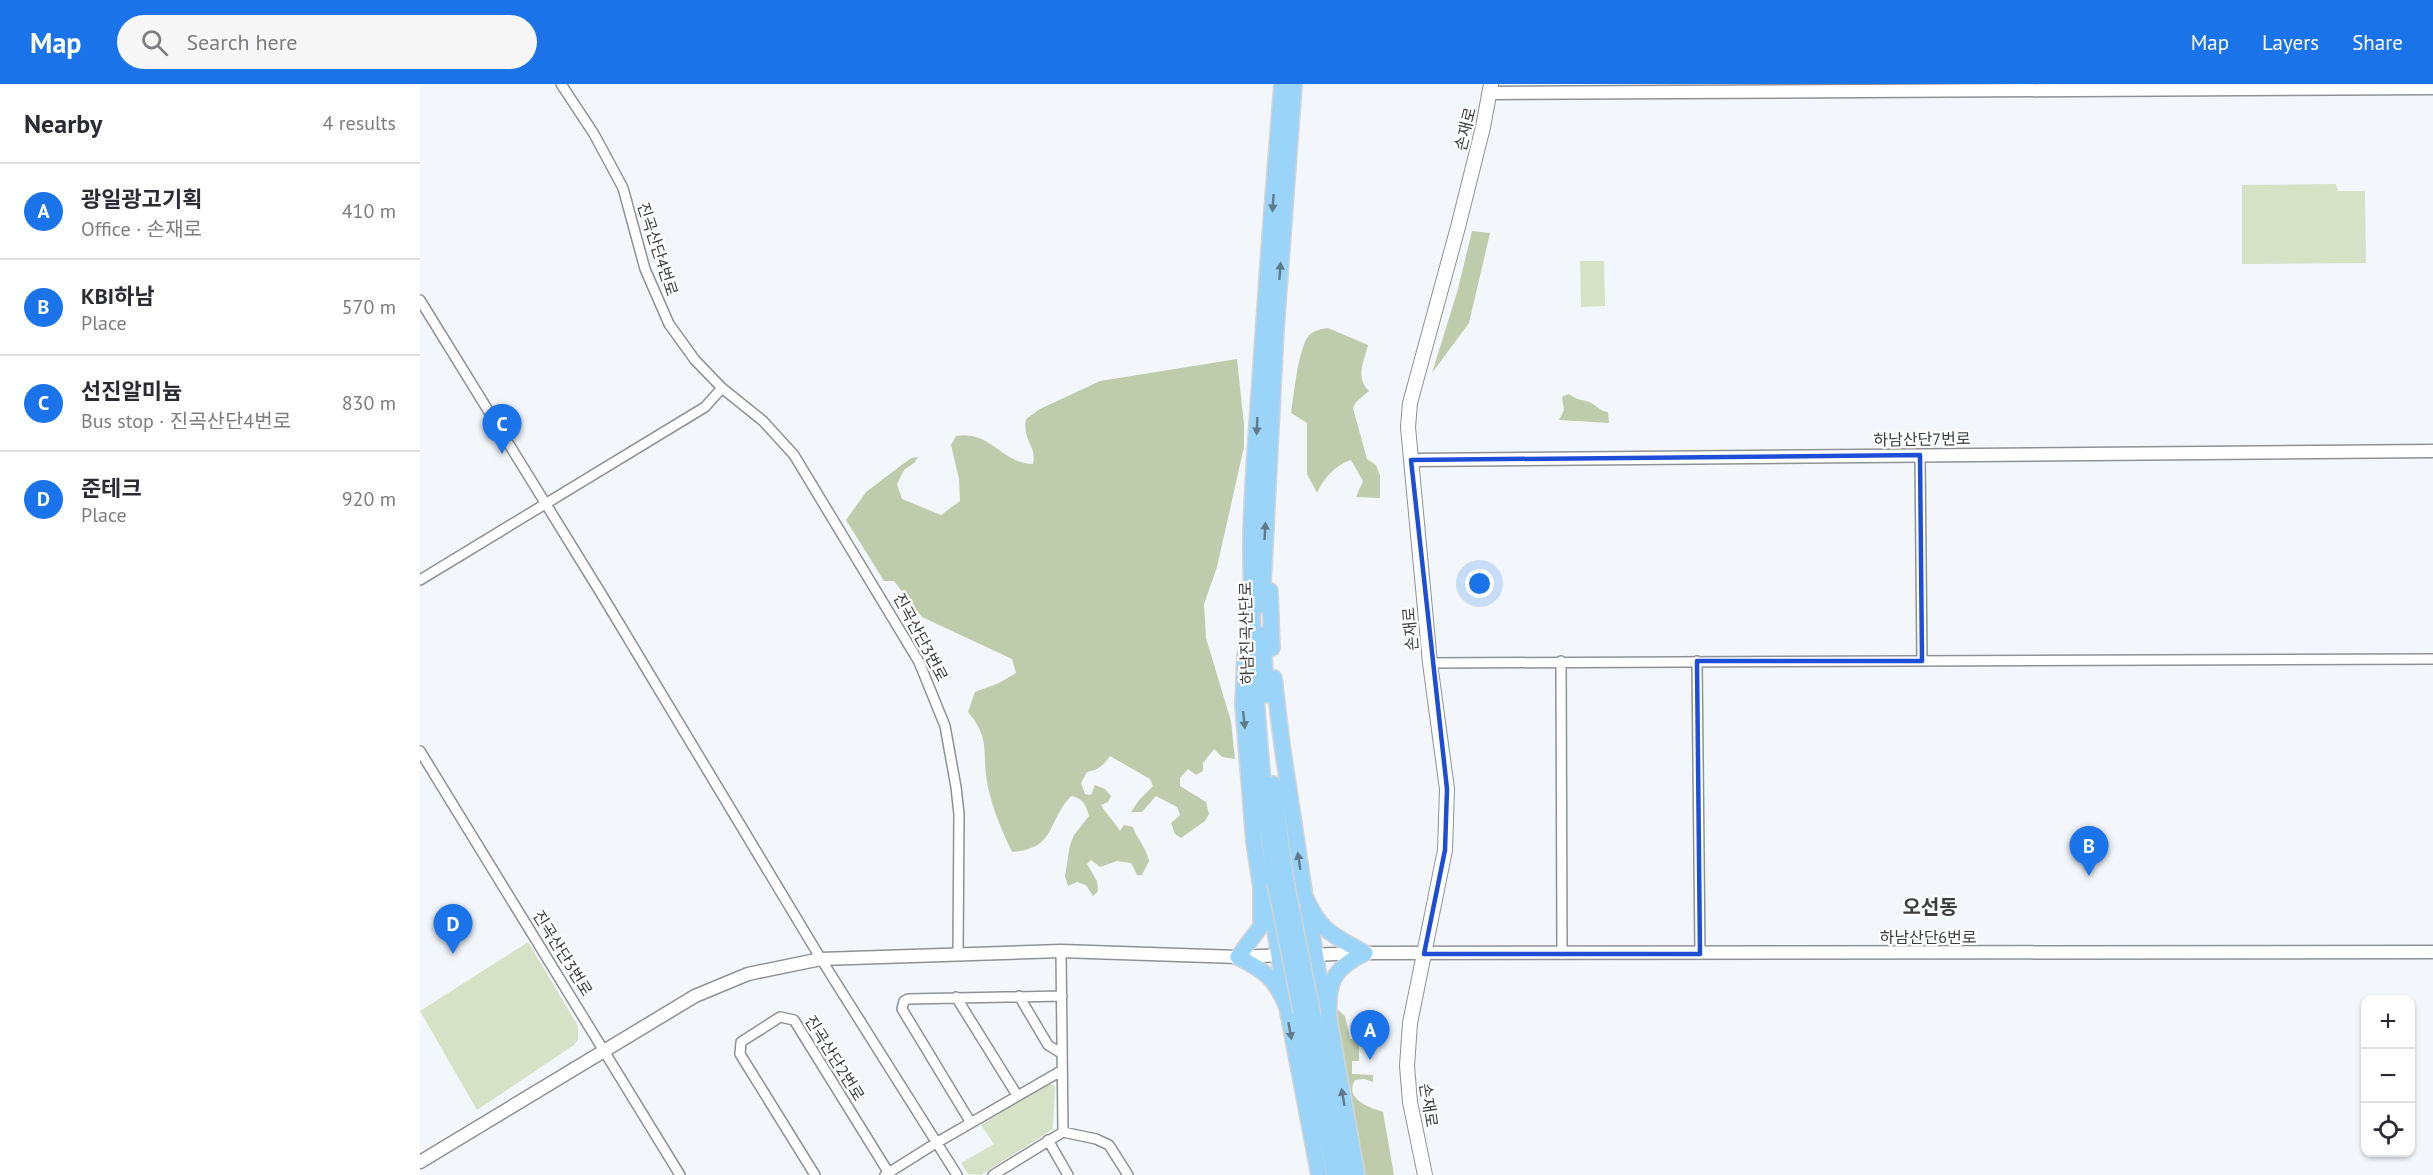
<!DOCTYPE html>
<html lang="en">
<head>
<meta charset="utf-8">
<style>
  body { margin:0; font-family:"PT Sans","Noto Sans KR",sans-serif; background:#f7f7f7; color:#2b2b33 }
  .controls { position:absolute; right:18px; bottom:18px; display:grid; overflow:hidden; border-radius:12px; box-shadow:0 2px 4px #0004 }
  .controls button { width:54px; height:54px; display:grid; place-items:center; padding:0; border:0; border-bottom:2px solid #e1e1e2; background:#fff; color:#2b2b33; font:30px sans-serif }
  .you { position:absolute; left:1060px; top:500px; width:21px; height:21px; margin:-15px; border:4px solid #fff; border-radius:50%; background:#1a73e8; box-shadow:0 0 0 9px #1a73e833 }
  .badge { display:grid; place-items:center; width:39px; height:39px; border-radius:50%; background:#1a73e8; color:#fff; font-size:20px; font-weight:700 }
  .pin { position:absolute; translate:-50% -50px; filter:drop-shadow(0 2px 3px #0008) }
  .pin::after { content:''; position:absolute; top:32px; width:21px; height:18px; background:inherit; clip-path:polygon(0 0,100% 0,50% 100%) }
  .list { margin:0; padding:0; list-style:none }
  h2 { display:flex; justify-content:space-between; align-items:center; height:78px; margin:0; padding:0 24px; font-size:26px }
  h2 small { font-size:20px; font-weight:400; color:#7c7c81 }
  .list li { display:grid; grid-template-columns:39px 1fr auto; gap:18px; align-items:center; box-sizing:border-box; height:96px; padding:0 24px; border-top:2px solid #e1e1e2 }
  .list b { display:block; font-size:22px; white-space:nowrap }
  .list p { margin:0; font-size:20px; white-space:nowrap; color:#7c7c81 }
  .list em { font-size:20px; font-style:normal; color:#7c7c81 }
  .icon { flex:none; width:33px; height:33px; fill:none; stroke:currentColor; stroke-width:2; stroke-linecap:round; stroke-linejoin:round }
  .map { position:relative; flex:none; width:2013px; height:1091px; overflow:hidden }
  header { display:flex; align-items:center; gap:36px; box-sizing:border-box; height:84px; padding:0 30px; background:#1a73e8; color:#fff }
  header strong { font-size:28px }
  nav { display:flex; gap:33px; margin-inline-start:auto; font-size:21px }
  .search { width:420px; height:54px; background:#f7f7f7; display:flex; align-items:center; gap:15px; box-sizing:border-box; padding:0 21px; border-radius:33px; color:#7c7c81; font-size:22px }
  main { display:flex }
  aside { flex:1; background:#fff }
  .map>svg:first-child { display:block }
  .green { fill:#d6e1c6 }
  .forest { fill:#bfccac }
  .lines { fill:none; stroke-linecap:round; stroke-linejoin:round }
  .minor-casing { stroke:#8e9295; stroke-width:12 }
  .tertiary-casing { stroke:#8e9295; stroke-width:15 }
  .secondary-casing { stroke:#8e9295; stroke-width:16 }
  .trunk-casing { stroke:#d4d4d5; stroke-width:18 }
  .minor { stroke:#fff; stroke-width:9 }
  .tertiary { stroke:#fff; stroke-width:12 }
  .secondary { stroke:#fff; stroke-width:14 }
  .trunk { stroke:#9ad4f8; stroke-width:15 }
  .trunk-bridge-casing { stroke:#d4d4d5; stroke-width:18; stroke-linecap:butt }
  .trunk-bridge { stroke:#9ad4f8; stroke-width:15 }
  .oneway { fill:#617988 }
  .marked { fill:none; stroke:#1d4ed8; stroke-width:4.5; stroke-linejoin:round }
  .labels { text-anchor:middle; stroke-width:4.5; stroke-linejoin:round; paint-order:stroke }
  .street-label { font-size:16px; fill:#3b3d3e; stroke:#fff }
  .quarter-label { font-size:20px; font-weight:bold; fill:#3b3d3e; stroke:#fff }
</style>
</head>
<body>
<header>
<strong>Map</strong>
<div class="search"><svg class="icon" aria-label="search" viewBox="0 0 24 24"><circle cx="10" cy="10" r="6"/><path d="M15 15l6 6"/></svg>Search here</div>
<nav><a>Map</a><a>Layers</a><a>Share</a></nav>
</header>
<main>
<aside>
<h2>Nearby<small>4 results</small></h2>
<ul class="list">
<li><span class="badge">A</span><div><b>광일광고기획</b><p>Office · 손재로</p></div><em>410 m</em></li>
<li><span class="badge">B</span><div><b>KBI하남</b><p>Place</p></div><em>570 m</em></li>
<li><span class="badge">C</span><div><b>선진알미늄</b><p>Bus stop · 진곡산단4번로</p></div><em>830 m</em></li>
<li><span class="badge">D</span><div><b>준테크</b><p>Place</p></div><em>920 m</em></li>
</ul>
</aside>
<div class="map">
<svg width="2013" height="1091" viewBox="0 0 2013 1091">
  <rect width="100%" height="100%" fill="#f3f7fb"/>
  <path class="green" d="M 1916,100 L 1918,107 L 1945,107 L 1946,179 L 1822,180 L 1822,101 Z
    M 1160,177 L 1184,177 L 1185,222 L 1161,223 Z
    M 108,858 L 158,942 L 158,956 L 154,961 L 57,1026 L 0,927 Z
    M 628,999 L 635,1002 L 633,1045 L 561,1091 L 548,1090 L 541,1079 L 574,1060 L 561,1041 Z"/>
  <path class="forest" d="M 1052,147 L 1070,149 L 1049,239 L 1012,289 L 1038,205 Z
    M 908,244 L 948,261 C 944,277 935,294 949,307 L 936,318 L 933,324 L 947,375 L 956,381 L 960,391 L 960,414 L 936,413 L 943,397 L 931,376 C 915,381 904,394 897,409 L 887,390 L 887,339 L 871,329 C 874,310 878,269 887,254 C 891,247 900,245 908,244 Z
    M 817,275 L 824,340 L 824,363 L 797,483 L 784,520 L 786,554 L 811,637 L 815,675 L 802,673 L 794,665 L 783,679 L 783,687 L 776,691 L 768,685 L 760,694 L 760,702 L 786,718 L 789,730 L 785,737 L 761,754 L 755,750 L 751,739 L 760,731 L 757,723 L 736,712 L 722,728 L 711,728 L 719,716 L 733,702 L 730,695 L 690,672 C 683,682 678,686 667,688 L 661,699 L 665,710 L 671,711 L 675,701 L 685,705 L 691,712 L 688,718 L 681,721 C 687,731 694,737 700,747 L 704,741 L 713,743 C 717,755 726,763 729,777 L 722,791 L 717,791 L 711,779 L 697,777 L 680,783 L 671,776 L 667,780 L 677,797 L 678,807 L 673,812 L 666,801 L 657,798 L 648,802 L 645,792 L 650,761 L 654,751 L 669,732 C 666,721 663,714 651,712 C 626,739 637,764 592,768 C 582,747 573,726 568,703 C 561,671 572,656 548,628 L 555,608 L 579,599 L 596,589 L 592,575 L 502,533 L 474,497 L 464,497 L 426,436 L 446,408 L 491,374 L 498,373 L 494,379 L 484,386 L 477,400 L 482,415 L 521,431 L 540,417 L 539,395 L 531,361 L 536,352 C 571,346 582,380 613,380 C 617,361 602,357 606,335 L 620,325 L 680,297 Z
    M 1149,310 C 1157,316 1160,315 1169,318 C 1177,321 1179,327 1188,328 L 1189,339 L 1139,336 L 1144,326 L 1142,313 Z
    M 917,925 L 925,932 L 930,955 L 939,955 L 939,977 L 932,977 L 932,990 L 953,991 L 953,998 L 944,995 L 935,996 C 924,1015 948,1023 963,1028 L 974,1091 L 942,1091 L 927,1009 L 922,964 L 915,932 Z"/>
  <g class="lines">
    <defs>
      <path id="minor" d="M 141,0 L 174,50 L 203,104 L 225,185 L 249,240 L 275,276 L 302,304 L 343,337 L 374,371 L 499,578 L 525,642 L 536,703 L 539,730 L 538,870
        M 0,216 L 182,511 L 401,875 L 537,1091
        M 1500,371 L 1502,577
        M 0,496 L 285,323 L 302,304
        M 1141,577 L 1142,870
        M 1277,577 L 1280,870
        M 1010,579 L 2013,575
        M 0,667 L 260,1091
        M 641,867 L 643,1048
        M 599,912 L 628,961 L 641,969
        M 536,913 L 597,1011
        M 551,1039 L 482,925 L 484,917 L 488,915 L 642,912
        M 628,1056 L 648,1091
        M 395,1091 L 320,970 L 321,958 L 360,933 L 374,936 L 470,1091
        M 465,1091 L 516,1059 L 641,987
        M 573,1091 L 643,1048 L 676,1055 L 689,1061 L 708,1091"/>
      <path id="tertiary" d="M 1070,9 L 2013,4
        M 991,376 L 2013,367
        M 886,871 L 945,869 L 2013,868
        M 0,1078 L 275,912 L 328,890 L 401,875 L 641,867 L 818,873 L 866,871"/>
      <path id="secondary" d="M 1005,1091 L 990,1018 L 987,982 L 990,939 L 1025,766 L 1027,705 L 1010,579 L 988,343 L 990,319 L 1038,143 L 1063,43 L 1071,0"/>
      <path id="trunk" d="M 850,507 L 852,564
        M 842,521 L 856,245 L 874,0
        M 843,551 L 846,611
        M 825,571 L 823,621 L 834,758 L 841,804 L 841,842 L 818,873 C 845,887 855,894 867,923 L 899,1091
        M 854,594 L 862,661 L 885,813 C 902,849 911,850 945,869
        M 853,700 L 866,798
        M 855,799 C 840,691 832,583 831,474 C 830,425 835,375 838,325 C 845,217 853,108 862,0
        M 846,818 L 855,846 L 865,912
        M 888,826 L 903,918
        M 892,927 L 926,1091
        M 881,928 L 915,1091
        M 937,1091 L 909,935 C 907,899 912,885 945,869"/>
    </defs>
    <use href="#minor" class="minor-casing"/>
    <use href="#tertiary" class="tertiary-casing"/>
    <use href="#secondary" class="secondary-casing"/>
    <use href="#trunk" class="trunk-casing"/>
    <use href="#minor" class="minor"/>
    <use href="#tertiary" class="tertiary"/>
    <use href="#secondary" class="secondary"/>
    <use href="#trunk" class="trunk"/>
    <defs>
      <path id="trunk-bridge" d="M 866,798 L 892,927
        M 855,799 L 881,928"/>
    </defs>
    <use href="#trunk-bridge" class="trunk-bridge-casing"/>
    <use href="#trunk-bridge" class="trunk-bridge"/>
  </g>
  <defs><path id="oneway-solid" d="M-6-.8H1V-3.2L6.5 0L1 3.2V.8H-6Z" transform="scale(1.5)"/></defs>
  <g class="oneway">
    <use href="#oneway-solid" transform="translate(853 119) rotate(94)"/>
    <use href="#oneway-solid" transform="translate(860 187) rotate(-86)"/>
    <use href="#oneway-solid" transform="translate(837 342) rotate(93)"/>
    <use href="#oneway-solid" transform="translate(845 447) rotate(-87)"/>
    <use href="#oneway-solid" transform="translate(824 636) rotate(84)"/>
    <use href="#oneway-solid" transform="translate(879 777) rotate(-99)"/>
    <use href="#oneway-solid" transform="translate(870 947) rotate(80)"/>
    <use href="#oneway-solid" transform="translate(923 1013) rotate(-100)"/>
  </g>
  <path class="marked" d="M 1500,371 L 1502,577 L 1277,577 L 1280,870 L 1004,870 L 1025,766 L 1027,705 L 991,376 Z"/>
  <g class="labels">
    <g class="street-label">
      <text transform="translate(1045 45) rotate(-76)" y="6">손재로</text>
      <text transform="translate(238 165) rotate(72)" y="6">진곡산단4번로</text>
      <text transform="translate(1502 355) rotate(-1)" y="6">하남산단7번로</text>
      <text transform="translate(990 545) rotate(-95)" y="6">손재로</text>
      <text transform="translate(826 549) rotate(-91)" y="6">하남진곡산단로</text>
      <text transform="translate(501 553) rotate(62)" y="6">진곡산단3번로</text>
      <text x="1508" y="859">하남산단6번로</text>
      <text transform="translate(143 869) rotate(58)" y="6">진곡산단3번로</text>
      <text transform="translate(415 974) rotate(58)" y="6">진곡산단2번로</text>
      <text transform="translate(1009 1021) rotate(81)" y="6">손재로</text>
    </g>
    <g class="quarter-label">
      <text x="1510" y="830">오선동</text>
    </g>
  </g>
</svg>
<div class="controls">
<button>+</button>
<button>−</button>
<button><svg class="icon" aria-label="locate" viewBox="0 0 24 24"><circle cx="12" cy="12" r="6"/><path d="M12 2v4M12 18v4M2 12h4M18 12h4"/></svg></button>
</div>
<div class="you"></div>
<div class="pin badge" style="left:950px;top:976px">A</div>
<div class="pin badge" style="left:1669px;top:792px">B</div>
<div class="pin badge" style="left:82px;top:370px">C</div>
<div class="pin badge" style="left:33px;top:870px">D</div>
</div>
</main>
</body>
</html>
